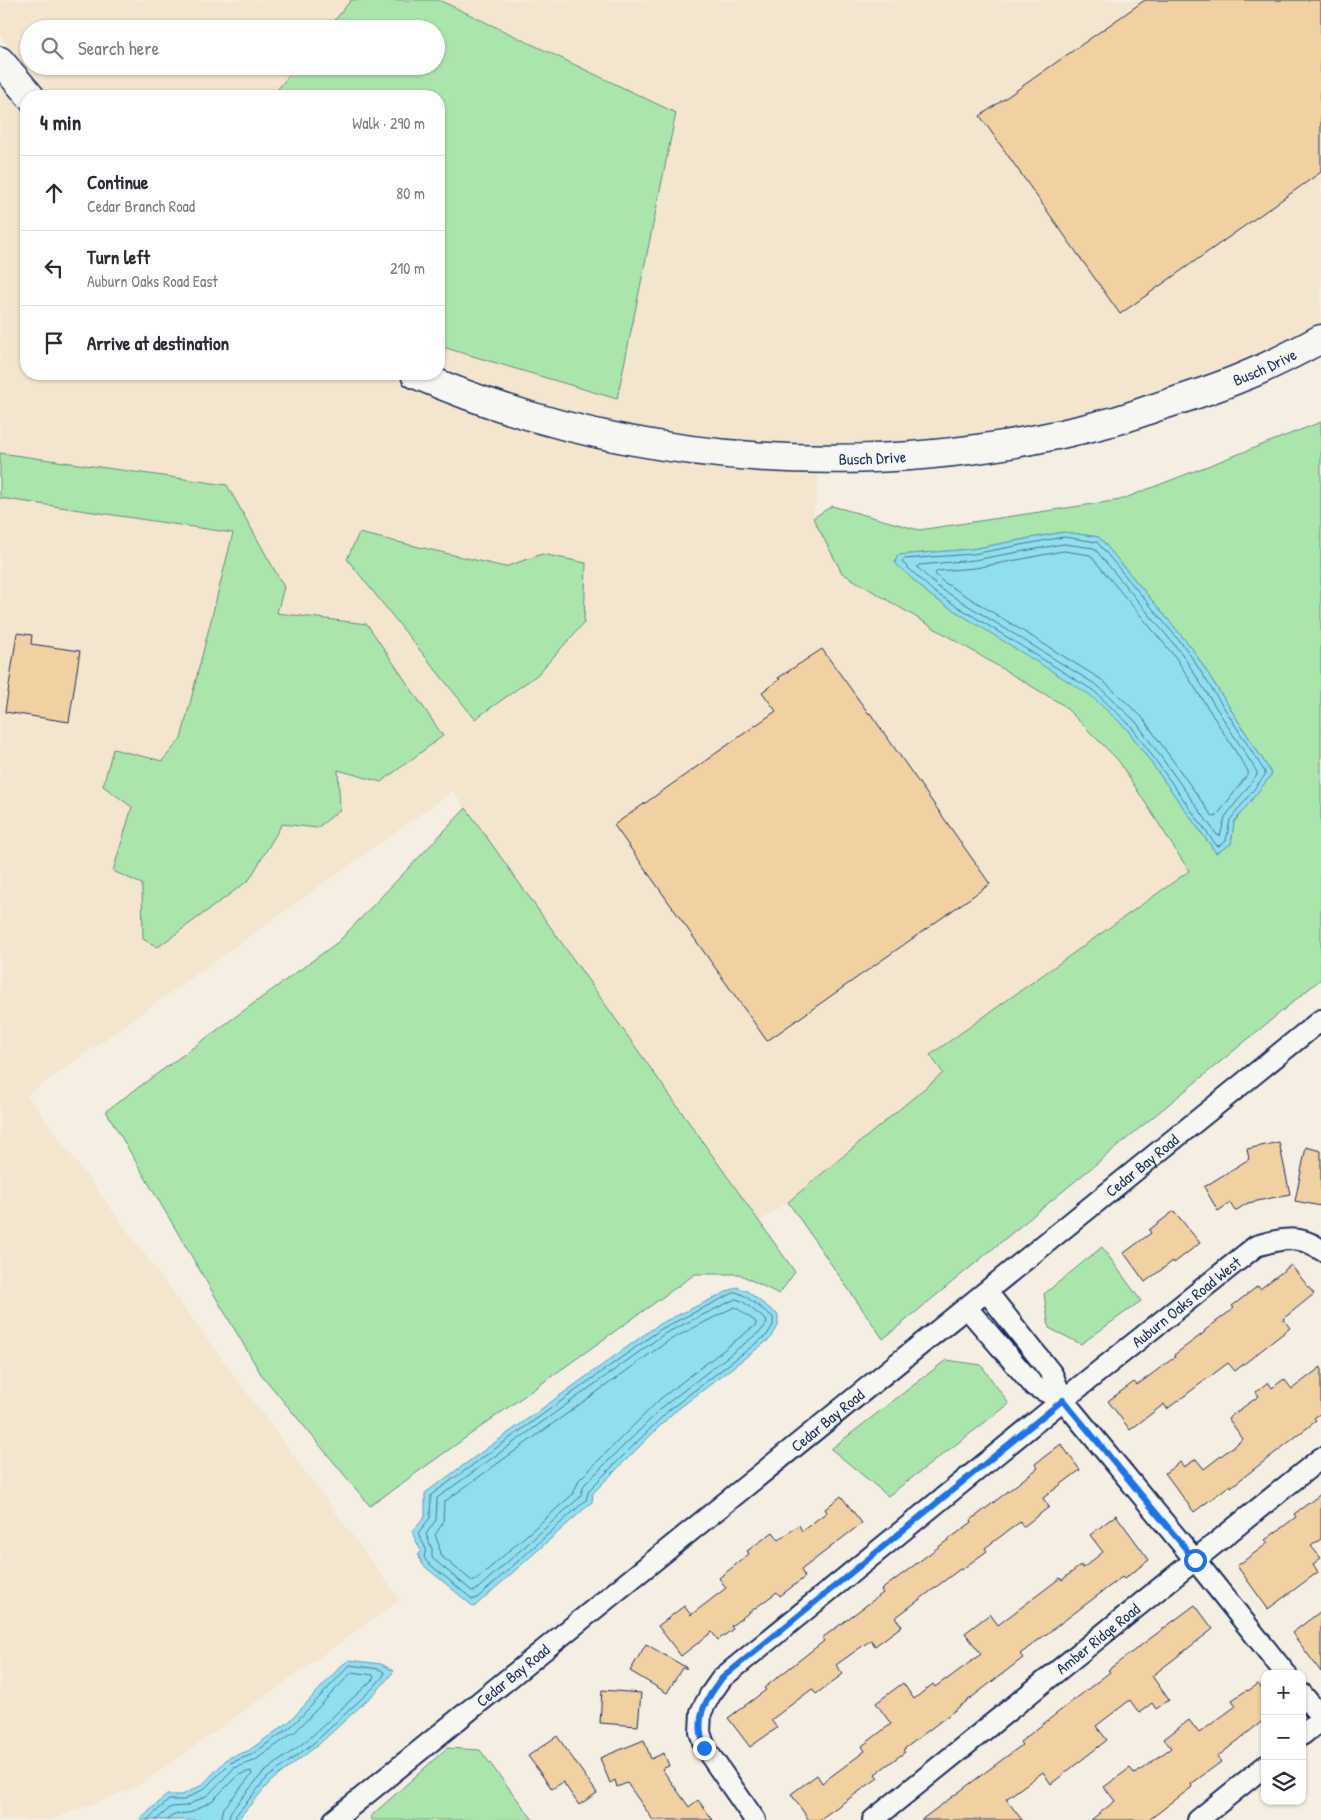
<!DOCTYPE html>
<html lang="en">
<head>
<meta charset="utf-8">
<style>
  body { margin:0; font-family:"Patrick Hand",sans-serif; background:#f7f7f7; color:#2b2b33 }
  .controls { position:absolute; right:15px; bottom:15px; display:grid; overflow:hidden; border-radius:10px; box-shadow:0 1px 4px #0004 }
  .controls button { width:45px; height:45px; display:grid; place-items:center; padding:0; border:0; border-bottom:1px solid #e1e1e2; background:#fff; color:#2b2b33; font:25px sans-serif }
  .stop { position:absolute; width:15px; height:15px; margin:-11px; border:4px solid #1a73e8; border-radius:50%; background:#fff }
  .stop.end { background:#1a73e8; border-color:#fff; box-shadow:0 1px 5px #0008 }
  .list { margin:0; padding:0; list-style:none }
  h2 { display:flex; justify-content:space-between; align-items:center; height:65px; margin:0; padding:0 20px; font-size:21px }
  h2 small { font-size:16px; font-weight:400; color:#7c7c81 }
  .list li { display:grid; grid-template-columns:32px 1fr auto; gap:15px; align-items:center; box-sizing:border-box; height:75px; padding:0 20px; border-top:1px solid #e1e1e2 }
  .list b { display:block; font-size:19px; white-space:nowrap }
  .list p { margin:0; font-size:16px; white-space:nowrap; color:#7c7c81 }
  .list em { font-size:16px; font-style:normal; color:#7c7c81 }
  .icon { flex:none; width:28px; height:28px; fill:none; stroke:currentColor; stroke-width:2; stroke-linecap:round; stroke-linejoin:round }
  .map { position:relative; flex:none; width:1321px; height:1820px; overflow:hidden }
  .search { position:absolute; background:#fff; box-shadow:0 1px 4px #0004; left:20px; top:20px; width:425px; height:55px; display:flex; align-items:center; gap:12px; box-sizing:border-box; padding:0 18px; border-radius:28px; color:#7c7c81; font-size:19px }
  .panel { position:absolute; background:#fff; box-shadow:0 1px 4px #0004; left:20px; top:90px; width:425px; height:290px; border-radius:20px }
  .map>svg:first-child { display:block }
  .built { fill:#f4e5cf; fill-rule:evenodd }
  .green { fill:#aae6ac; stroke:#628a85; fill-rule:evenodd }
  .water { fill:#90dfee; stroke:#6199b4 }
  .lines { fill:none; stroke-linecap:round; stroke-linejoin:round }
  .shore { stroke:#4a7598; stroke-width:1 }
  .building { fill:#f1d0a2; stroke:#1b2f5e }
  .street-casing { stroke:#1b2f5e; stroke-width:24 }
  .secondary-casing { stroke:#1b2f5e; stroke-width:31 }
  .street { stroke:#f6f6f2; stroke-width:20 }
  .secondary { stroke:#f6f6f2; stroke-width:28 }
  .route { stroke:#1a73e8; stroke-width:6 }
  .labels { text-anchor:middle; stroke-width:4; stroke-linejoin:round; paint-order:stroke }
  .street-label { font-size:16px; fill:#1b2f5e; stroke:#f6f6f2 }
</style>
</head>
<body>
<div class="map">
<svg width="1321" height="1820" viewBox="0 0 1321 1820">
  <rect width="100%" height="100%" fill="#f5eee2"/>
  <filter id="ink" filterUnits="userSpaceOnUse"><feTurbulence type="fractalNoise" baseFrequency=".02" numOctaves="2"/><feDisplacementMap in="SourceGraphic" scale="10" xChannelSelector="R" yChannelSelector="G"/><feConvolveMatrix kernelMatrix="1 2 1 2 8 2 1 2 1" color-interpolation-filters="sRGB"/></filter>
  <g filter="url(#ink)">
    <path class="built" d="M 0,0 L 1321,0 L 1321,323 L 1244,363 L 1151,396 L 1092,413 L 1012,431 L 928,441 L 853,445 L 752,443 L 642,431 L 472,385 L 439,369 L 439,96 L 46,96 L 36,85 L 0,35 ZM 29,29 L 436,29 L 436,66 L 29,66 Z
      M 0,80 L 26,111 L 26,374 L 381,374 L 412,388 L 465,409 L 530,430 L 603,449 L 736,469 L 820,472 L 813,518 L 842,573 L 1063,705 L 1118,760 L 1189,871 L 930,1055 L 944,1073 L 788,1202 L 759,1222 L 453,791 L 27,1095 L 400,1600 L 137,1787 L 50,1820 L 0,1820 Z"/>
    <path class="green" d="M 351,0 L 439,0 L 676,113 L 617,399 L 439,346 L 439,96 L 272,96 L 297,66 L 436,66 L 436,29 L 328,29 Z
      M 1321,422 L 1321,979 L 883,1339 L 788,1202 L 943,1073 L 930,1055 L 1189,871 L 1118,760 L 1063,705 L 842,573 L 813,518 L 832,506 L 919,530 L 1120,500 ZM 1063,532 L 1099,537 L 1191,647 L 1272,774 L 1234,822 L 1231,844 L 1216,853 L 1127,729 L 1090,694 L 931,596 L 895,563 L 898,555 L 972,549 Z
      M 0,453 L 227,485 L 284,587 L 277,613 L 367,624 L 443,736 L 381,782 L 338,770 L 340,810 L 317,828 L 282,824 L 249,880 L 158,947 L 143,939 L 142,884 L 113,871 L 132,807 L 103,786 L 113,749 L 162,761 L 181,739 L 233,533 L 0,498 Z
      M 359,533 L 505,567 L 542,554 L 586,563 L 584,623 L 537,675 L 475,719 L 347,559 Z
      M 466,808 L 795,1272 L 779,1294 L 739,1274 L 695,1274 L 370,1506 L 261,1374 L 106,1111 L 338,942 Z
      M 1102,1247 L 1141,1301 L 1081,1344 L 1049,1328 L 1044,1294 Z
      M 946,1360 L 981,1365 L 1009,1404 L 888,1496 L 831,1449 Z
      M 447,1748 L 480,1750 L 533,1820 L 372,1820 L 370,1817 Z"/>
    <path class="water" d="M 1064,532 L 1099,537 L 1191,647 L 1272,774 L 1234,822 L 1231,844 L 1216,853 L 1127,729 L 1090,695 L 931,596 L 895,563 L 898,555 L 972,549 Z
      M 737,1287 L 747,1291 L 778,1315 L 778,1326 L 771,1338 L 673,1413 L 593,1493 L 592,1502 L 474,1607 L 423,1565 L 418,1555 L 421,1551 L 412,1532 L 425,1517 L 425,1493 L 659,1324 Z
      M 349,1660 L 381,1664 L 394,1671 L 378,1690 L 318,1745 L 271,1781 L 237,1820 L 139,1820 L 167,1795 L 182,1795 L 202,1785 L 228,1758 L 248,1751 L 289,1722 L 340,1667 Z"/>
    <g class="lines">
      <path class="shore" d="M 1064,537 L 1097,542 L 1187,650 L 1265,772 L 1265,775 L 1230,820 L 1226,841 L 1219,846 L 1216,845 L 1131,726 L 1094,691 L 934,592 L 902,562 L 904,559 L 973,554 Z
        M 1064,544 L 1094,548 L 1182,654 L 1257,772 L 1257,775 L 1225,817 L 1220,836 L 1217,835 L 1136,722 L 1098,686 L 938,587 L 917,567 L 919,565 L 974,560 Z
        M 1064,551 L 1090,555 L 1176,658 L 1248,771 L 1248,774 L 1216,817 L 1212,816 L 1142,717 L 1102,680 L 942,581 L 935,574 L 937,571 L 975,568 Z
        M 736,1292 L 745,1296 L 773,1317 L 773,1325 L 767,1335 L 669,1410 L 589,1490 L 586,1500 L 476,1599 L 472,1599 L 427,1562 L 424,1557 L 426,1549 L 418,1533 L 430,1518 L 431,1495 L 661,1329 Z
        M 736,1299 L 742,1301 L 766,1320 L 767,1323 L 762,1330 L 665,1405 L 584,1485 L 580,1497 L 475,1591 L 472,1591 L 432,1558 L 432,1549 L 426,1534 L 436,1520 L 437,1498 L 664,1334 Z
        M 735,1307 L 756,1322 L 756,1325 L 660,1399 L 579,1480 L 573,1494 L 475,1581 L 472,1581 L 440,1555 L 439,1545 L 435,1535 L 443,1523 L 444,1502 L 668,1341 Z
        M 147,1820 L 169,1800 L 184,1800 L 204,1789 L 230,1763 L 251,1755 L 292,1726 L 350,1665 L 379,1669 L 384,1672 L 384,1675 L 374,1687 L 315,1742 L 267,1778 L 236,1815 L 235,1820
        M 156,1820 L 171,1807 L 186,1806 L 208,1795 L 234,1768 L 254,1761 L 296,1731 L 352,1672 L 373,1675 L 374,1678 L 370,1682 L 311,1737 L 262,1774 L 231,1811 L 228,1820
        M 167,1820 L 174,1814 L 189,1813 L 212,1801 L 238,1775 L 251,1771 L 252,1774 L 224,1808 L 221,1820"/>
    </g>
    <path class="building" d="M 1145,0 L 1321,0 L 1321,172 L 1120,314 L 980,116 Z
      M 17,633 L 32,635 L 31,644 L 80,651 L 69,722 L 5,712 Z
      M 822,649 L 869,714 L 870,713 L 990,884 L 767,1041 L 614,825 L 776,711 L 762,692 L 780,679 L 778,678 Z
      M 1279,1142 L 1290,1194 L 1248,1203 L 1235,1211 L 1230,1203 L 1218,1211 L 1204,1187 L 1249,1159 L 1247,1149 Z
      M 1306,1147 L 1321,1151 L 1321,1206 L 1295,1201 Z
      M 1174,1211 L 1200,1243 L 1174,1263 L 1173,1261 L 1145,1282 L 1124,1253 L 1151,1233 L 1149,1230 Z
      M 1291,1265 L 1314,1294 L 1283,1319 L 1290,1328 L 1235,1371 L 1228,1363 L 1167,1409 L 1164,1404 L 1130,1430 L 1108,1401 L 1134,1382 L 1137,1385 L 1175,1357 L 1174,1355 L 1205,1332 L 1204,1331 L 1234,1308 L 1232,1306 L 1258,1286 L 1260,1289 Z
      M 1321,1367 L 1321,1413 L 1314,1418 L 1316,1421 L 1231,1487 L 1230,1485 L 1194,1512 L 1165,1473 L 1180,1462 L 1184,1467 L 1196,1459 L 1204,1469 L 1243,1439 L 1228,1418 L 1259,1396 L 1256,1392 L 1268,1382 L 1272,1388 L 1284,1379 L 1292,1389 Z
      M 1061,1444 L 1080,1470 L 1043,1498 L 1049,1507 L 1023,1527 L 1020,1522 L 985,1548 L 987,1551 L 961,1570 L 960,1569 L 895,1618 L 902,1626 L 875,1646 L 871,1640 L 836,1665 L 843,1674 L 816,1694 L 812,1689 L 771,1720 L 777,1728 L 750,1747 L 728,1718 L 766,1690 L 764,1688 L 824,1641 L 822,1638 L 883,1593 L 881,1590 L 972,1522 L 971,1520 L 1038,1468 L 1035,1464 Z
      M 1321,1494 L 1321,1539 L 1311,1546 L 1321,1558 L 1313,1564 L 1318,1572 L 1268,1609 L 1237,1566 L 1268,1543 L 1265,1540 L 1296,1517 L 1294,1514 Z
      M 841,1496 L 862,1523 L 801,1570 L 805,1577 L 780,1596 L 777,1592 L 731,1626 L 733,1629 L 718,1640 L 712,1632 L 681,1656 L 658,1626 L 684,1606 L 691,1615 L 726,1588 L 719,1578 L 749,1554 L 747,1551 L 773,1532 L 779,1540 L 799,1525 L 802,1531 L 827,1512 L 825,1509 Z
      M 1116,1515 L 1149,1560 L 1124,1579 L 1122,1577 L 1020,1654 L 1023,1658 L 903,1750 L 905,1752 L 875,1774 L 878,1778 L 819,1820 L 809,1820 L 791,1794 L 817,1775 L 822,1783 L 865,1751 L 862,1746 L 891,1724 L 876,1703 L 903,1683 L 914,1699 L 933,1684 L 935,1687 L 946,1679 L 946,1680 L 981,1654 L 965,1633 L 990,1614 L 998,1625 L 1060,1578 L 1062,1580 L 1081,1565 L 1083,1568 L 1103,1552 L 1090,1535 Z
      M 1195,1605 L 1213,1629 L 1152,1676 L 1169,1700 L 1156,1709 L 1152,1703 L 1139,1713 L 1130,1700 L 1096,1726 L 1107,1740 L 1051,1784 L 1043,1772 L 1006,1799 L 1022,1820 L 921,1820 L 1022,1745 L 1020,1742 L 1110,1672 L 1108,1670 Z
      M 1321,1611 L 1321,1672 L 1292,1633 Z
      M 646,1644 L 687,1668 L 682,1668 L 667,1693 L 630,1671 Z
      M 1258,1684 L 1265,1692 L 1265,1719 L 1217,1757 L 1221,1762 L 1191,1784 L 1192,1787 L 1149,1820 L 1091,1820 L 1115,1801 L 1104,1787 L 1130,1768 L 1135,1774 L 1171,1748 L 1164,1739 L 1189,1720 L 1199,1733 L 1236,1706 L 1232,1700 L 1247,1690 L 1248,1691 Z
      M 602,1690 L 641,1693 L 638,1726 L 600,1723 Z
      M 557,1736 L 597,1793 L 579,1805 L 563,1782 L 552,1789 L 528,1756 Z
      M 644,1740 L 651,1759 L 664,1753 L 669,1766 L 662,1769 L 689,1807 L 698,1800 L 713,1820 L 653,1820 L 627,1783 L 617,1787 L 615,1780 L 610,1783 L 600,1758 Z"/>
    <g class="lines">
      <defs>
        <g id="street">
          <path d="M 967,1308 L 1034,1386 L 1063,1400 L 1052,1374 L 987,1292"/>
          <path d="M 1063,1400 L 1195,1560 L 1286,1674"/>
          <path d="M 1302,1694 L 1321,1717"/>
          <path d="M 1302,1735 L 1321,1720"/>
          <path id="s1" d="M 334,1820 L 1321,1020"/>
          <path id="s2" d="M 755,1820 L 705,1748 L 700,1732 L 701,1712 L 710,1695 L 722,1678 L 1063,1400 L 1256,1246 C 1279,1239 1301,1234 1321,1250"/>
          <path id="s3" d="M 873,1820 L 1321,1458"/>
          <path d="M 1198,1820 L 1265,1766"/>
        </g>
        <g id="secondary">
          <path d="M 0,61 L 30,96"/>
          <path id="s4" d="M 415,374 C 632,469 882,483 1111,422 C 1128,418 1144,411 1160,406 C 1189,397 1217,388 1245,376 C 1271,366 1296,352 1321,339"/>
        </g>
      </defs>
      <use href="#street" class="street-casing"/>
      <use href="#secondary" class="secondary-casing"/>
      <use href="#street" class="street"/>
      <use href="#secondary" class="secondary"/>
    </g>
  </g>
  <g class="lines" filter="url(#ink)">
    <path class="route" d="M 704,1748 C 695,1716 703,1704 722,1678 L 1063,1400 L 1195,1560"/>
  </g>
  <g class="labels">
    <g class="street-label">
      <text dy="6" stroke="none"><textPath href="#s4" startOffset="874">Busch Drive</textPath></text>
      <text dy="6" stroke="none"><textPath href="#s4" startOffset="469">Busch Drive</textPath></text>
      <text dy="6" stroke="none"><textPath href="#s1" startOffset="1040">Cedar Bay Road</textPath></text>
      <text dy="6" stroke="none"><textPath href="#s2" startOffset="762">Auburn Oaks Road West</textPath></text>
      <text dy="6" stroke="none"><textPath href="#s1" startOffset="635">Cedar Bay Road</textPath></text>
      <text dy="6" stroke="none"><textPath href="#s3" startOffset="289">Amber Ridge Road</textPath></text>
      <text dy="6" stroke="none"><textPath href="#s1" startOffset="230">Cedar Bay Road</textPath></text>
    </g>
  </g>
</svg>
<div class="controls">
<button>+</button>
<button>−</button>
<button><svg class="icon" aria-label="layers" viewBox="0 0 24 24"><path d="M12 4l9 5-9 5-9-5zM3 14l9 5 9-5"/></svg></button>
</div>
<div class="stop" style="left:1195px;top:1560px"></div>
<div class="stop end" style="left:704px;top:1748px"></div>
<div class="search"><svg class="icon" aria-label="search" viewBox="0 0 24 24"><circle cx="10" cy="10" r="6"/><path d="M15 15l6 6"/></svg>Search here</div>
<section class="panel">
<h2>4 min<small>Walk · 290 m</small></h2>
<ul class="list">
<li><svg class="icon" aria-label="ahead" viewBox="0 0 24 24"><path d="M12 20V5M6 11l6-6 6 6"/></svg><div><b>Continue</b><p>Cedar Branch Road</p></div><em>80 m</em></li>
<li><svg class="icon" aria-label="left" viewBox="0 0 24 24"><path d="M17 20v-9H6M10 6l-5 5 5 5"/></svg><div><b>Turn left</b><p>Auburn Oaks Road East</p></div><em>210 m</em></li>
<li><svg class="icon" aria-label="arrive" viewBox="0 0 24 24"><path d="M6 21V4h12l-3 4 3 4H6"/></svg><div><b>Arrive at destination</b></div></li>
</ul>
</section>
</div>
</body>
</html>
